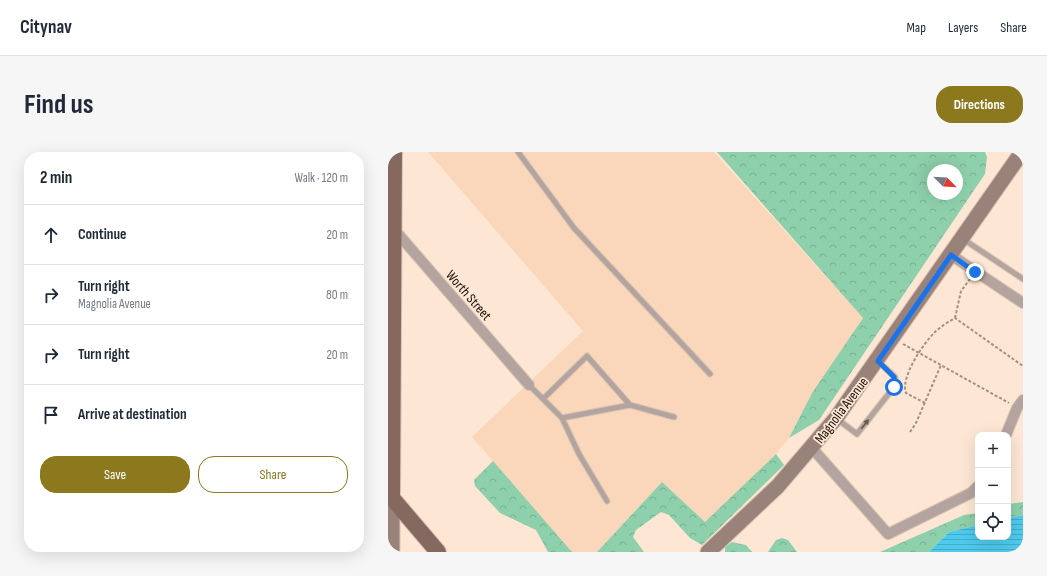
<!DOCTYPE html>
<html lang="en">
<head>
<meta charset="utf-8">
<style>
  body { margin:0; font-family:"Sofia Sans Condensed",sans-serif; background:#f6f6f7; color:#1f2937 }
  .controls { position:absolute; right:12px; bottom:12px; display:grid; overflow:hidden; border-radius:8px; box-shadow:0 4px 16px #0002 }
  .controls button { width:36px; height:36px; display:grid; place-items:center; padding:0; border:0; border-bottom:1px solid #e0e1e3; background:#fff; color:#1f2937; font:20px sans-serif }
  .compass { position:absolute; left:539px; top:12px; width:36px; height:36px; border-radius:50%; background:#fff; box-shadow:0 4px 16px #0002; rotate:114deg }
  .stop { position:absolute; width:12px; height:12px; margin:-9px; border:3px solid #1a73e8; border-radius:50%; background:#fff }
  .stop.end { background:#1a73e8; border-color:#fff; box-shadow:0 1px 4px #0008 }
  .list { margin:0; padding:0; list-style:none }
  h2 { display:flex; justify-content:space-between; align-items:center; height:52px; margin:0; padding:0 16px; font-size:17px }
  h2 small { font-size:13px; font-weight:400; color:#747a83 }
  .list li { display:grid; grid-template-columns:26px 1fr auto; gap:12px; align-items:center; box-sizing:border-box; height:60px; padding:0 16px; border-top:1px solid #e0e1e3 }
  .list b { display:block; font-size:15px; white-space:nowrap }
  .list p { margin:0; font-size:13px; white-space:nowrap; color:#747a83 }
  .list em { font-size:13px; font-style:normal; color:#747a83 }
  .actions { display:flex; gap:8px; padding:12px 16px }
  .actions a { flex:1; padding:9px 0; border:1px solid #8c781d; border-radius:16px; text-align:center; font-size:14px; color:#8c781d }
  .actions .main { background:#8c781d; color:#fff }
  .icon { flex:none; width:22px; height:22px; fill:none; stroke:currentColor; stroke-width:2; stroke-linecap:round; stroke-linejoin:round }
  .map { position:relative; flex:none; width:635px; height:400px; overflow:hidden; border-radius:16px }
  header { display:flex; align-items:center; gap:24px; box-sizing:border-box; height:56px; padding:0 20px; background:#fff; border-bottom:1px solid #e0e1e3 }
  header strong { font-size:19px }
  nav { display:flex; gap:22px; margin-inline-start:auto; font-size:14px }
  .intro { display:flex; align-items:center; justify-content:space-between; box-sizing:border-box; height:96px; padding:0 24px }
  h1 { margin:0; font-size:28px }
  .button { padding:10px 18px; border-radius:16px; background:#8c781d; color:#fff; font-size:14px; font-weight:700 }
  main { display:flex; gap:24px; padding:0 24px }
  aside { flex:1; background:#fff; border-radius:16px; box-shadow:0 4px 16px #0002 }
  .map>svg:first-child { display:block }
  .built { fill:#fad7ba }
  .forest { fill:url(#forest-crowns); fill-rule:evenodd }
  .water { fill:url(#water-rules) }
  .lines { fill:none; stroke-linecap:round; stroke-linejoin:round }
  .lane-casing { stroke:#d8c4b2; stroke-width:7 }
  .street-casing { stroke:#d8c4b2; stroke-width:12 }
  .secondary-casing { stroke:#d8c4b2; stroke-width:17 }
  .primary-casing { stroke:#d8c4b2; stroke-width:18 }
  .path { stroke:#a29182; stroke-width:2; stroke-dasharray:3 2; stroke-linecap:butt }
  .lane { stroke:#b4a49f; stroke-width:5 }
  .street { stroke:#b4a49f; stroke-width:10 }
  .secondary { stroke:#99827a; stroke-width:15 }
  .primary { stroke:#856960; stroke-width:16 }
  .oneway { fill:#665a53 }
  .route { stroke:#1a73e8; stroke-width:5 }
  .labels { text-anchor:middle; stroke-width:3.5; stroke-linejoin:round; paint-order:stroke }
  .street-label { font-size:14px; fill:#180f07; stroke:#fde6d3 }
</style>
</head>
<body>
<header>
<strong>Citynav</strong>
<nav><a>Map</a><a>Layers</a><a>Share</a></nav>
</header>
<div class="intro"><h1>Find us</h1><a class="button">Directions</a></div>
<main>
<aside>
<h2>2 min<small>Walk · 120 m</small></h2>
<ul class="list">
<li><svg class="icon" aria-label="ahead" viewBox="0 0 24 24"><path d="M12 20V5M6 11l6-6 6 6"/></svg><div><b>Continue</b></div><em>20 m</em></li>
<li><svg class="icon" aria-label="right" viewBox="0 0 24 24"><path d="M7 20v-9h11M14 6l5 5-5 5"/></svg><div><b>Turn right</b><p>Magnolia Avenue</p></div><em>80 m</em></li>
<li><svg class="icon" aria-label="right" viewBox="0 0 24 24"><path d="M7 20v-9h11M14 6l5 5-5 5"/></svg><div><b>Turn right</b></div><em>20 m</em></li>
<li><svg class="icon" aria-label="arrive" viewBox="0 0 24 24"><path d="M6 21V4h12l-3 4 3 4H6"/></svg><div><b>Arrive at destination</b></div></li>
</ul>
<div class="actions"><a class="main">Save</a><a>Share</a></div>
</aside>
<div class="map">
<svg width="635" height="400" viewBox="0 0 635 400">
  <defs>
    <pattern id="forest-crowns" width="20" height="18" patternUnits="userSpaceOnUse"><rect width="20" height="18" fill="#8ed0ab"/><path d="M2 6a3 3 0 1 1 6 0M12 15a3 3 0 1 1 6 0" fill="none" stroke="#7ab192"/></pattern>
    <pattern id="water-rules" width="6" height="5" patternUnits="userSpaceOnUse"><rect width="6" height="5" fill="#4ecaec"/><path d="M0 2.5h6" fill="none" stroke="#43acc9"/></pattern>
  </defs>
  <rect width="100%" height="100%" fill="#fde6d3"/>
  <path class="built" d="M 40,0 L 326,0 L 475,166 L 424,241 L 401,286 L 388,302 L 317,370 L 274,330 L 209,400 L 184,400 L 84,285 L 195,179 Z"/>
  <path class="forest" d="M 329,0 L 597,0 L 599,5 L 597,22 L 431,268 L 401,286 L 424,241 L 475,166 ZM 545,18 L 569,18 L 569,42 L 545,42 Z
    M 388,302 L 396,313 L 314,393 L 302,386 L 281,363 L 273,360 L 248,378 L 245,385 L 256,400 L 209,400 L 274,330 L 317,370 Z
    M 105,309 L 184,400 L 160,400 L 148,378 L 112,361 L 87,334 L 86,328 Z
    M 635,350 L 635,363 L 620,366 L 620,352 Z
    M 590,361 L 590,373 L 561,380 L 541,400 L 492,400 L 576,363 Z
    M 394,386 L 400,388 L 409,400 L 380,400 L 388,388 Z
    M 344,390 L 358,393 L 364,400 L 337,400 L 337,395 Z"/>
  <path class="water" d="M 635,363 L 635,400 L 541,400 L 561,380 L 590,373 L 590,385 L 620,385 L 620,366 Z"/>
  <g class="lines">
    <defs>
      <path id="lane" d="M 130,0 L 186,76 L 322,222
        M 575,87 L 635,127
        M 141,233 L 174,266 L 191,302 L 219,349
        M 155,247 L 199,204 L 242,253
        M 174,266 L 242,253 L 286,265
        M 449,267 L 469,282 L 506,235 L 507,225 L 490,209"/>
      <path id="street" d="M 5,76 L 141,233
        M 563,103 L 635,151
        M 618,283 L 629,256 L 635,248
        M 424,296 L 500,382 L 583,341 L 590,334"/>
      <path id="secondary" d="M 0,341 L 4,346 L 4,400
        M 320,400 L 390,334 L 448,266 L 634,0"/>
      <path id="primary" d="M 6,0 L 4,346 L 50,400"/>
    </defs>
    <use href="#lane" class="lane-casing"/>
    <use href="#street" class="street-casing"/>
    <use href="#secondary" class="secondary-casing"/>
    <use href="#primary" class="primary-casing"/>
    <path class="path" d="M 567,166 L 573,139 L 582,127
      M 515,192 L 621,251
      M 537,251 L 518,241 C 512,226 535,192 546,181 C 552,175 560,170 567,166 L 635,214
      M 522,280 L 528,271 L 553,213"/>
    <use href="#lane" class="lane"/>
    <use href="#street" class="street"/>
    <use href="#secondary" class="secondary"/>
    <use href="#primary" class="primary"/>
  </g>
  <defs><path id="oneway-solid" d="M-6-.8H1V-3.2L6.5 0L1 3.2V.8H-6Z"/></defs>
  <use class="oneway" href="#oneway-solid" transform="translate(477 272) rotate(-52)"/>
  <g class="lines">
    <path class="route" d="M 506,235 L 506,225 L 490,209 L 563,103 L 587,120"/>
  </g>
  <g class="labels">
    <g class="street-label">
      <text transform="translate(81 143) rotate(49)" y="5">Worth Street</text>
      <text transform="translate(453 258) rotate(-53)" y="5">Magnolia Avenue</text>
    </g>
  </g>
</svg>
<div class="controls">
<button>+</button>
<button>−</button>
<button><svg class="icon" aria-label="locate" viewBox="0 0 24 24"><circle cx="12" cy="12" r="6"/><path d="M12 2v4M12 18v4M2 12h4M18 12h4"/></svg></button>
</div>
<svg class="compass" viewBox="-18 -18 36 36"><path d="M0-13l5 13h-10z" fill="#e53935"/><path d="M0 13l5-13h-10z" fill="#747a83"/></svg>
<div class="stop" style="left:506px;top:235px"></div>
<div class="stop end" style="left:587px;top:120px"></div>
</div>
</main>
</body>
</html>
